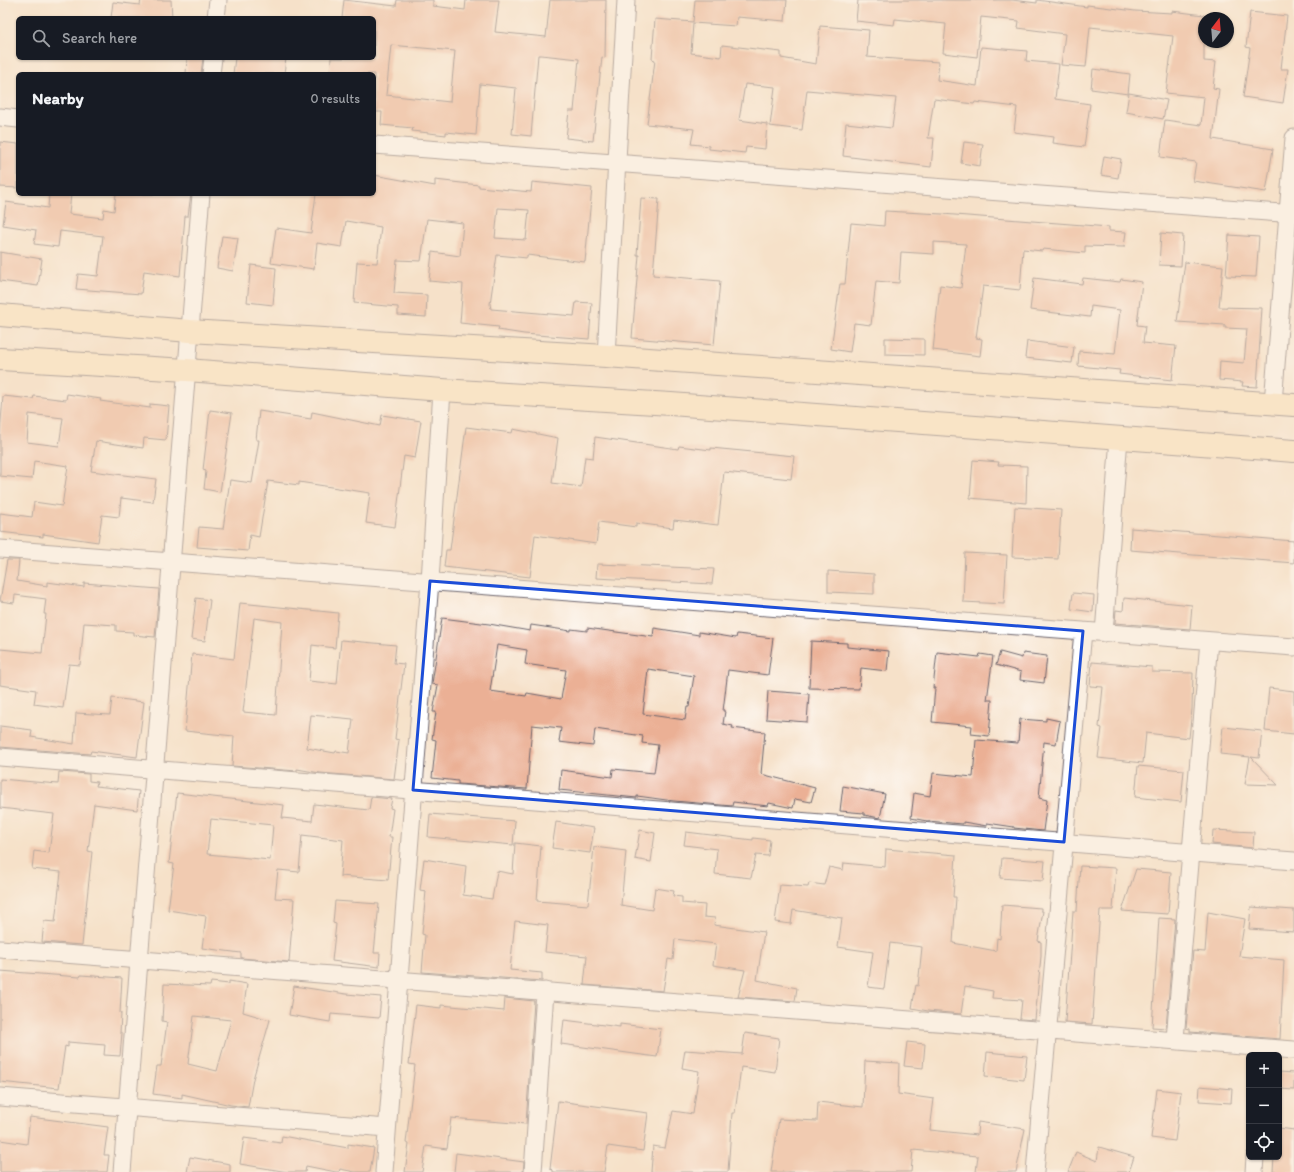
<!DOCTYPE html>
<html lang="en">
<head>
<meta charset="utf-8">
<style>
  body { margin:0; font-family:Itim,sans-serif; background:#242831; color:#f1f3f6 }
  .controls { position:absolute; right:12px; bottom:12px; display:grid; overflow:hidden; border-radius:6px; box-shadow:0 1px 3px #0004 }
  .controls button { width:36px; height:36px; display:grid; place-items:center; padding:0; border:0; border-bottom:1px solid #363941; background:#171b24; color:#f1f3f6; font:20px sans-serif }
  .compass { position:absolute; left:1198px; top:12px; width:36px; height:36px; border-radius:50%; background:#171b24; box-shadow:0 1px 3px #0004; rotate:16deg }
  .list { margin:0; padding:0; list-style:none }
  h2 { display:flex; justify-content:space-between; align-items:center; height:52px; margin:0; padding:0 16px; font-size:17px }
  h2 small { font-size:13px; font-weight:400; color:#9ea1a6 }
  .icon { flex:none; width:22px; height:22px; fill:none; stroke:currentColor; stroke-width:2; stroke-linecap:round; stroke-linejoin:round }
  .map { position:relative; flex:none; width:1294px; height:1172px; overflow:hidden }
  .search { position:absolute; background:#171b24; box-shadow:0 1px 3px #0004; left:16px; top:16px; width:360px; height:44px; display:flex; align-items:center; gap:10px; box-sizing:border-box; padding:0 14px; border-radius:6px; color:#9ea1a6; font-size:15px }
  .panel { position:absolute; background:#171b24; box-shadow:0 1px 3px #0004; left:16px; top:72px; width:360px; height:124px; border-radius:6px }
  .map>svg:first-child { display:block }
  .building { fill:#ebb095; fill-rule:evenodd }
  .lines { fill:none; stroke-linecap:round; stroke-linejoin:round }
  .street-casing { stroke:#6c656d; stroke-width:19 }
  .secondary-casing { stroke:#6c656d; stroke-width:24 }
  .street { stroke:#fff; stroke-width:17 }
  .secondary { stroke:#fce6c4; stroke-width:22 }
  .marked { fill:none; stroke:#1d4ed8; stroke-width:3; stroke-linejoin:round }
</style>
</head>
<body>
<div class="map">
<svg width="1294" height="1172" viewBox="0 0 1294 1172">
  <rect width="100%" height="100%" fill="#fff"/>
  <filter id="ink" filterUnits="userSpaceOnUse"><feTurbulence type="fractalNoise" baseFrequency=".025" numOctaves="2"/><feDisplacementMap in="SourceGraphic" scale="8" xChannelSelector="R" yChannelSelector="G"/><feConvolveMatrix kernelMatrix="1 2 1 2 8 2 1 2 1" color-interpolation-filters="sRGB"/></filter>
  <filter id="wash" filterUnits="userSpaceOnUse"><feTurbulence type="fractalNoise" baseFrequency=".012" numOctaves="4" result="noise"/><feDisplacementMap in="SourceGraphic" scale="16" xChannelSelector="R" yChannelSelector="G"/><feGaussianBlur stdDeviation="0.9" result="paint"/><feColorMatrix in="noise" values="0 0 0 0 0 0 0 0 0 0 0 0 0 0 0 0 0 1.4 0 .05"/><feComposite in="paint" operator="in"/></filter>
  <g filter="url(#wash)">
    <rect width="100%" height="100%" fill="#f6e1c9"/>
    <g id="blocks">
      <path class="building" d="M 141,0 L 171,0 L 172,18 L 111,18 L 113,2 L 140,5 Z
        M 344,0 L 396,6 L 397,0 L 433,0 L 433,6 L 465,10 L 466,0 L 499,0 L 495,32 L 546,37 L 550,0 L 606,0 L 605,58 L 602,57 L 593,141 L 566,138 L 569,111 L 574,111 L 579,59 L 541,55 L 538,55 L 531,136 L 512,134 L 516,88 L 480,84 L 476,135 L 446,132 L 446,135 L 412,131 L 413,128 L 381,125 L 382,112 L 374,112 L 374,74 L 330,74 L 331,58 L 374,58 L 374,18 L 342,18 ZM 391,45 L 455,51 L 450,102 L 386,95 Z
        M 695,0 L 787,0 L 785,21 L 737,17 L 736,26 L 693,23 L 691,53 L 721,57 L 722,45 L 781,52 L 781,58 L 816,64 L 820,26 L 869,30 L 867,57 L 939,62 L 937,80 L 977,86 L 981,47 L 1027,51 L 1026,61 L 1059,64 L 1055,99 L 1090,104 L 1084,147 L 1053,143 L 1054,137 L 1014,132 L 1017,107 L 975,102 L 974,104 L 934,99 L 928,138 L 934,138 L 931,167 L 843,156 L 846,123 L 892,128 L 896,98 L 807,90 L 802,130 L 770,126 L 775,87 L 745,84 L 739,120 L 767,124 L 765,149 L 746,147 L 745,153 L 709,149 L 709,146 L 691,144 L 694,129 L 647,124 L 655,60 L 652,59 L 655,19 L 693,22 Z
        M 858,0 L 1012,0 L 1037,3 L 1037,0 L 1087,7 L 1087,5 L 1135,11 L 1172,13 L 1172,11 L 1204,15 L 1204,61 L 1216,62 L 1213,88 L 1219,89 L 1213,139 L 1273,149 L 1266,192 L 1193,181 L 1196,162 L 1160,157 L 1165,120 L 1201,125 L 1204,97 L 1166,93 L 1173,36 L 1090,27 L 1086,67 L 1061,65 L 1065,34 L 1018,28 L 1019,21 L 981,17 L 977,57 L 943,53 L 946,24 L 895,19 L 894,25 L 856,21 Z
        M 1250,12 L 1287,16 L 1281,69 L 1288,69 L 1283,103 L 1243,97 L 1250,48 L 1246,47 Z
        M 187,58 L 203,58 L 201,74 L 186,74 Z
        M 235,58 L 286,58 L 284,74 L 233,74 Z
        M 1093,69 L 1130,74 L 1128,94 L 1091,89 Z
        M 1129,93 L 1167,100 L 1163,119 L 1126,112 Z
        M 0,142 L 18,144 L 18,188 L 0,187 Z
        M 964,142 L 983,144 L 980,166 L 961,163 Z
        M 1104,156 L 1121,159 L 1118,178 L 1101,175 Z
        M 374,175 L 435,186 L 435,180 L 479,185 L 479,187 L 531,192 L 532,182 L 592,188 L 585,262 L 527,255 L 527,258 L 497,255 L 490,304 L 491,309 L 574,316 L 576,302 L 592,303 L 589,339 L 524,334 L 498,330 L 499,327 L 460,323 L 463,284 L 429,281 L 432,252 L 460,256 L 463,223 L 427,219 L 421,261 L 397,260 L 394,293 L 427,295 L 426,317 L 398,315 L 398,307 L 354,303 L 357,262 L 377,263 L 381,227 L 346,221 L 342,247 L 317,243 L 314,269 L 271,263 L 276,228 L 311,233 L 316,194 L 374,194 ZM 498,208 L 529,210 L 526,240 L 495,238 Z
        M 49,194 L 71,194 L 69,214 L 103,218 L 104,209 L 114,211 L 116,194 L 191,194 L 188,216 L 185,216 L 180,276 L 144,271 L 141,294 L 76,289 L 78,274 L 98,276 L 103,236 L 60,231 L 58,247 L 34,244 L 36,230 L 3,225 L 6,202 L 48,208 Z
        M 641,198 L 659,199 L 653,275 L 720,281 L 714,345 L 632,338 L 639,255 L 637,255 Z
        M 885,211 L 942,214 L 1109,227 L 1109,231 L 1126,232 L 1124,247 L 1085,246 L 1085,253 L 1043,249 L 1042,251 L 1023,249 L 1020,290 L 983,286 L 976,338 L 982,339 L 980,356 L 933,350 L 940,285 L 961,288 L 966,244 L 934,242 L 934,254 L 901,252 L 899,283 L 876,281 L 871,325 L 854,323 L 850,352 L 831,349 L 840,284 L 845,284 L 851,223 L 884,226 Z
        M 1161,233 L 1183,235 L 1181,266 L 1159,265 Z
        M 1229,235 L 1259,237 L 1256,277 L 1226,276 Z
        M 222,236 L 238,238 L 233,271 L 217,268 Z
        M 0,252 L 42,259 L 38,286 L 0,281 Z
        M 1185,262 L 1223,266 L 1219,307 L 1262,308 L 1257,387 L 1242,386 L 1243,382 L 1219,380 L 1220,361 L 1244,363 L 1247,329 L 1225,328 L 1225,325 L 1177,322 Z
        M 251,265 L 276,268 L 273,305 L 247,302 Z
        M 1034,278 L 1082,284 L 1083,278 L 1120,282 L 1121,279 L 1142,282 L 1137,325 L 1145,326 L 1143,343 L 1176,346 L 1172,380 L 1119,374 L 1120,370 L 1078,366 L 1079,351 L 1115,354 L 1120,310 L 1091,306 L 1090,317 L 1030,310 Z
        M 885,338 L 924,339 L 924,355 L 885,354 Z
        M 1027,341 L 1074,347 L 1072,363 L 1025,358 Z
        M 67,394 L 101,399 L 100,401 L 150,408 L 150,404 L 169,406 L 166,440 L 144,438 L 143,448 L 96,441 L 91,471 L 156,479 L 153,502 L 121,498 L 119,517 L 102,515 L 98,542 L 43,534 L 43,537 L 0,532 L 0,513 L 32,517 L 34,502 L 62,506 L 68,466 L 34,461 L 32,479 L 0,476 L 0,434 L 3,396 L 33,399 L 34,396 L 66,400 ZM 29,414 L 63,418 L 59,446 L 27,442 Z
        M 210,410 L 232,413 L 220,492 L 204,489 L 206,471 L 203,470 Z
        M 259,411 L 311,419 L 312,412 L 380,426 L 382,415 L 421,421 L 415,458 L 404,456 L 395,527 L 366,523 L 370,493 L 299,482 L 299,485 L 268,481 L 259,537 L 250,535 L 248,551 L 197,547 L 199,527 L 223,529 L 230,480 L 252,483 L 259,440 L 256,440 Z
        M 466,427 L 512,433 L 513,429 L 558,438 L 552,483 L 581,487 L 585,457 L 593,458 L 595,437 L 678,449 L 679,446 L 711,450 L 711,448 L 794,456 L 791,479 L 724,472 L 718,525 L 674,520 L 673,528 L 636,523 L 636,527 L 599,522 L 596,544 L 535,535 L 530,577 L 444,567 L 446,550 L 450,550 Z
        M 973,460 L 999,462 L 998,465 L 1027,466 L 1026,503 L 970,498 Z
        M 1015,507 L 1061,510 L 1058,559 L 1012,557 Z
        M 1131,528 L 1294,541 L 1294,563 L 1130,550 Z
        M 965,553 L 1007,555 L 1004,604 L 963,602 Z
        M 7,560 L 19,560 L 17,581 L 47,586 L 47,582 L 84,587 L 84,583 L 159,589 L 155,637 L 133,635 L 133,632 L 116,631 L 116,625 L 84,623 L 80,665 L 69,664 L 63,708 L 34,704 L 36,690 L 0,685 L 0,649 L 42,653 L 46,614 L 44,614 L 46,599 L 15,595 L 14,603 L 0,601 Z
        M 597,564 L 624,565 L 714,569 L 712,584 L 596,578 Z
        M 828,571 L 874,574 L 874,594 L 828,592 Z
        M 1073,593 L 1094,595 L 1093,612 L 1071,609 Z
        M 196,598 L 210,600 L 205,641 L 191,639 Z
        M 1124,598 L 1192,605 L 1190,629 L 1115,623 L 1116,610 L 1123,611 Z
        M 240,603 L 338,613 L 335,648 L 312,645 L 309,681 L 337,684 L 341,640 L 396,645 L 394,663 L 404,664 L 395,739 L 399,740 L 394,779 L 320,773 L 297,769 L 297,771 L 232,766 L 234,736 L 185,731 L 192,654 L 234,659 ZM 254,618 L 282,622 L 276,715 L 243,712 ZM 311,715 L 353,719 L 349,753 L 336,751 L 335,753 L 307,748 Z
        M 442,618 L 489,624 L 530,631 L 531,625 L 571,631 L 571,629 L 587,631 L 587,628 L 653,637 L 654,628 L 699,635 L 699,632 L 736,638 L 737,634 L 773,638 L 768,675 L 728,670 L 723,711 L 725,711 L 723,724 L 733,726 L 732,728 L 765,732 L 761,774 L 815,788 L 811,802 L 795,799 L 793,808 L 769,803 L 768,806 L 733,802 L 732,806 L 674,801 L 637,796 L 637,798 L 559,790 L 561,770 L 612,777 L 613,769 L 654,773 L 658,745 L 642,743 L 643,736 L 595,729 L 593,746 L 559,742 L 561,728 L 532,725 L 527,789 L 458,784 L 458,781 L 432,778 L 436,740 L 432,739 L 436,712 L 433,712 L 438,685 L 432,684 ZM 497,645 L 527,650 L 525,664 L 566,670 L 561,699 L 527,693 L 526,696 L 490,691 ZM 648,669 L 694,676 L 689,707 L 687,707 L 685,720 L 643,714 Z
        M 811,641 L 847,643 L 847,647 L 889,651 L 887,671 L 861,668 L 859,689 L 809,688 Z
        M 937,652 L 979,657 L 980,654 L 993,656 L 987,700 L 992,700 L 989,736 L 971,734 L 972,726 L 932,722 L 935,688 L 933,688 Z
        M 1000,652 L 1022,658 L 1023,653 L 1047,656 L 1044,683 L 1020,680 L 1021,672 L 996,665 Z
        M 1092,662 L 1152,667 L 1152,672 L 1193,673 L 1192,709 L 1189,738 L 1146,733 L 1143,763 L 1098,758 L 1102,728 L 1099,727 L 1103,687 L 1090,686 Z
        M 1269,688 L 1294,691 L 1294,734 L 1265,731 Z
        M 768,691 L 809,694 L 807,722 L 766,719 Z
        M 112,698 L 144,702 L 137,757 L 91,751 L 90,754 L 0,747 L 0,726 L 32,730 L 31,737 L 74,744 L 76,713 L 110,715 Z
        M 1046,718 L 1060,721 L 1056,744 L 1044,742 L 1039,798 L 1047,800 L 1043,831 L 1014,828 L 1014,827 L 987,823 L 987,826 L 963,822 L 963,824 L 927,821 L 911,818 L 914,793 L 930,796 L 933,773 L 973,777 L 976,740 L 1018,743 L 1020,719 L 1046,721 Z
        M 1223,727 L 1262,731 L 1259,758 L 1251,757 L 1278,785 L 1245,784 L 1250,757 L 1220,754 Z
        M 1138,766 L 1184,770 L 1181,802 L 1135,797 Z
        M 59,772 L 89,774 L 89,781 L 97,782 L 96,786 L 139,791 L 137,810 L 94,804 L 88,851 L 92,852 L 82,945 L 42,942 L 44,921 L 55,922 L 61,872 L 32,869 L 34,851 L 49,853 L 54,814 L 0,808 L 0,779 L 58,784 Z
        M 843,786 L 885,794 L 880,818 L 864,815 L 864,813 L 840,811 Z
        M 177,793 L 284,805 L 282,818 L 312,821 L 314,804 L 369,810 L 371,797 L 392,799 L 390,808 L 393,809 L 389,837 L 392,837 L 388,880 L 340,876 L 343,840 L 302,835 L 299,872 L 278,870 L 275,898 L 294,899 L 289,962 L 241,958 L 241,953 L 202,948 L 206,916 L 168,910 L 174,864 L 169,863 ZM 211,819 L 273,825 L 270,860 L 207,854 Z
        M 430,814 L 515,821 L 513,845 L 428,837 Z
        M 556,822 L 594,828 L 590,853 L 552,848 Z
        M 640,830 L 655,833 L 651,862 L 635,859 Z
        M 1213,830 L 1254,832 L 1253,848 L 1212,844 Z
        M 686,832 L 753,840 L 753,838 L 770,840 L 768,856 L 756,855 L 751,878 L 715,874 L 717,849 L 684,845 Z
        M 515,843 L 541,846 L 537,901 L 588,905 L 594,847 L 626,851 L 621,905 L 652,910 L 655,888 L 674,891 L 673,896 L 682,897 L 682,903 L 705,905 L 704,917 L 715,918 L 714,925 L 764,932 L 757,980 L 797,988 L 795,1001 L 738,997 L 745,970 L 713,965 L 716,944 L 675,939 L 673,960 L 668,959 L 663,991 L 584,985 L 587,956 L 545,952 L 548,925 L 515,921 L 510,970 L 542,973 L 542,981 L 422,972 L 425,935 L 422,934 L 426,891 L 420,890 L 424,859 L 466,866 L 463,895 L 492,899 L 497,871 L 513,874 Z
        M 886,849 L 956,855 L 953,897 L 956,897 L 953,943 L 996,951 L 997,938 L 1000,939 L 1002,905 L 1041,908 L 1041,911 L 1043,911 L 1038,941 L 1041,942 L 1041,956 L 1035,1020 L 1020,1019 L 1022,1000 L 992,998 L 993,991 L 965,986 L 961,1014 L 928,1011 L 912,1008 L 916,985 L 918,986 L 922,947 L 890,943 L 884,989 L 868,987 L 873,952 L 838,947 L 842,918 L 793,910 L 791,924 L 775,922 L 780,885 L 808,887 L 809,883 L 824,885 L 829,867 L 843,870 L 844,863 L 885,867 Z
        M 1002,858 L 1045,861 L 1043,881 L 1000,878 Z
        M 1080,866 L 1116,868 L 1113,910 L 1100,910 L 1092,1024 L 1065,1022 L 1073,911 L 1077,911 Z
        M 1136,869 L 1171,872 L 1168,914 L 1122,911 Z
        M 335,901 L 379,904 L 374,953 L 380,953 L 379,967 L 332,961 L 336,924 L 333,923 Z
        M 1251,907 L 1294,910 L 1294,932 L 1249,929 Z
        M 1208,912 L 1245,919 L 1239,956 L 1284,960 L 1280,1039 L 1190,1032 L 1190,1029 L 1186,1028 L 1193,951 L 1205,952 Z
        M 1159,918 L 1175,919 L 1166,1028 L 1152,1027 Z
        M 0,971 L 80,977 L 81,975 L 122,978 L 120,1013 L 121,1013 L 120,1033 L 122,1033 L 120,1056 L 104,1055 L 105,1045 L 68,1042 L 68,1047 L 65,1046 L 59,1088 L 0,1082 Z
        M 229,981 L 247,984 L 243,1012 L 270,1020 L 253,1079 L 248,1107 L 231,1105 L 182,1094 L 182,1098 L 153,1094 L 157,1066 L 161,1066 L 167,1022 L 162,1021 L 164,984 L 210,986 L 211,982 L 229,984 ZM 194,1016 L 231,1020 L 217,1071 L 188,1064 Z
        M 294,986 L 346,994 L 381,997 L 379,1018 L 331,1014 L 330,1022 L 289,1015 Z
        M 505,998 L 534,1001 L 526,1124 L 451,1118 L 447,1149 L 426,1146 L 422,1172 L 405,1172 L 409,1144 L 406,1143 L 415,1065 L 409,1064 L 416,1005 L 441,1008 L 441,1005 L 504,1011 Z
        M 564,1020 L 620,1027 L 620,1024 L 661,1029 L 657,1057 L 561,1044 Z
        M 745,1033 L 779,1038 L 775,1072 L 741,1067 L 735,1113 L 732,1113 L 728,1172 L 651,1172 L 653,1146 L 665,1148 L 673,1111 L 693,1114 L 699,1071 L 682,1068 L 685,1050 L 742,1054 Z
        M 907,1042 L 925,1044 L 923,1068 L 904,1066 Z
        M 987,1052 L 1027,1056 L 1024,1080 L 985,1076 Z
        M 865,1061 L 899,1063 L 898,1094 L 934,1099 L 930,1130 L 977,1135 L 978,1122 L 1025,1129 L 1016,1172 L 976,1172 L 978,1156 L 913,1150 L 911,1172 L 771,1172 L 779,1119 L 817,1121 L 818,1102 L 863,1107 Z
        M 1279,1072 L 1294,1073 L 1294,1090 L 1279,1089 Z
        M 1200,1086 L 1232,1089 L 1231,1103 L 1199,1101 Z
        M 1157,1089 L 1181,1092 L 1175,1141 L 1151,1138 Z
        M 558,1101 L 648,1113 L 643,1151 L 608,1146 L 604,1172 L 553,1172 L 553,1170 L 550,1169 Z
        M 30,1117 L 108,1127 L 104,1155 L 109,1155 L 107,1172 L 0,1172 L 0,1140 L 27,1144 Z
        M 1279,1128 L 1294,1130 L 1294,1172 L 1273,1172 L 1274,1157 L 1279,1157 Z
        M 282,1136 L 348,1148 L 348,1144 L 374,1148 L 370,1172 L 355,1172 L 340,1169 L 339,1172 L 336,1172 L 306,1166 L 305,1172 L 288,1172 L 240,1164 L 244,1138 L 281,1143 Z
        M 1099,1147 L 1134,1157 L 1129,1172 L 1068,1172 L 1076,1152 L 1097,1161 Z
        M 456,1153 L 524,1162 L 523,1172 L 454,1172 Z
        M 190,1157 L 230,1164 L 230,1172 L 187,1172 Z"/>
    </g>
  </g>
  <g filter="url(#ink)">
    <use href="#blocks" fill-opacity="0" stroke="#6c656d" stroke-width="1"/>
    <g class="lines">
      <defs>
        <path id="street" d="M 216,18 L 218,0
          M 211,74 L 213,58
          M 0,117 L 18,119
          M 374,145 L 1294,214
          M 606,356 L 626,0
          M 1273,403 L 1294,138
          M 0,549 L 1294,647
          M 1104,633 L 1119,438
          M 0,757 L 1294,861
          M 0,949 L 1294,1050
          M 1175,1039 L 1209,641
          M 0,1097 L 387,1128
          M 122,1172 L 201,194
          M 384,1172 L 430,581 L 442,390
          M 533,1172 L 545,991
          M 1035,1172 L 1083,631
          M 1254,1172 L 1255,1157"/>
        <path id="secondary" d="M 0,315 L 190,331 L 606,356 L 1294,405
          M 0,359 L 187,370 L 442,390 L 671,404 L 1294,451"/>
      </defs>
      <use href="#street" class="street-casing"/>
      <use href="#secondary" class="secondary-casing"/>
      <use href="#street" class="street"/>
      <use href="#secondary" class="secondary"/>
    </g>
  </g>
  <path d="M0 0H1294V1172H0ZM 430,581 L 1083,631 L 1064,842 L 413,790 Z" fill="#f6e1c9" fill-opacity=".55" fill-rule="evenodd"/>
  <path class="marked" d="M 430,581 L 1083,631 L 1064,842 L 413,790 Z"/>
</svg>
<div class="controls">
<button>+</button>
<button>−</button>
<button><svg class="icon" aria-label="locate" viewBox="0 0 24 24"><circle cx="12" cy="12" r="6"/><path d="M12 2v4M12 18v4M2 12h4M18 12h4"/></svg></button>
</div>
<svg class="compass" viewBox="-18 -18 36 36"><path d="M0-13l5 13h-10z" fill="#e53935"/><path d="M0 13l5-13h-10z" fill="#9ea1a6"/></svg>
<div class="search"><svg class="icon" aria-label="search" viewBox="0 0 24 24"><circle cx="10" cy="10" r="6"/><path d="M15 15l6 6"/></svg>Search here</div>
<section class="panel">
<h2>Nearby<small>0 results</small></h2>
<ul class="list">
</ul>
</section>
</div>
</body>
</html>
